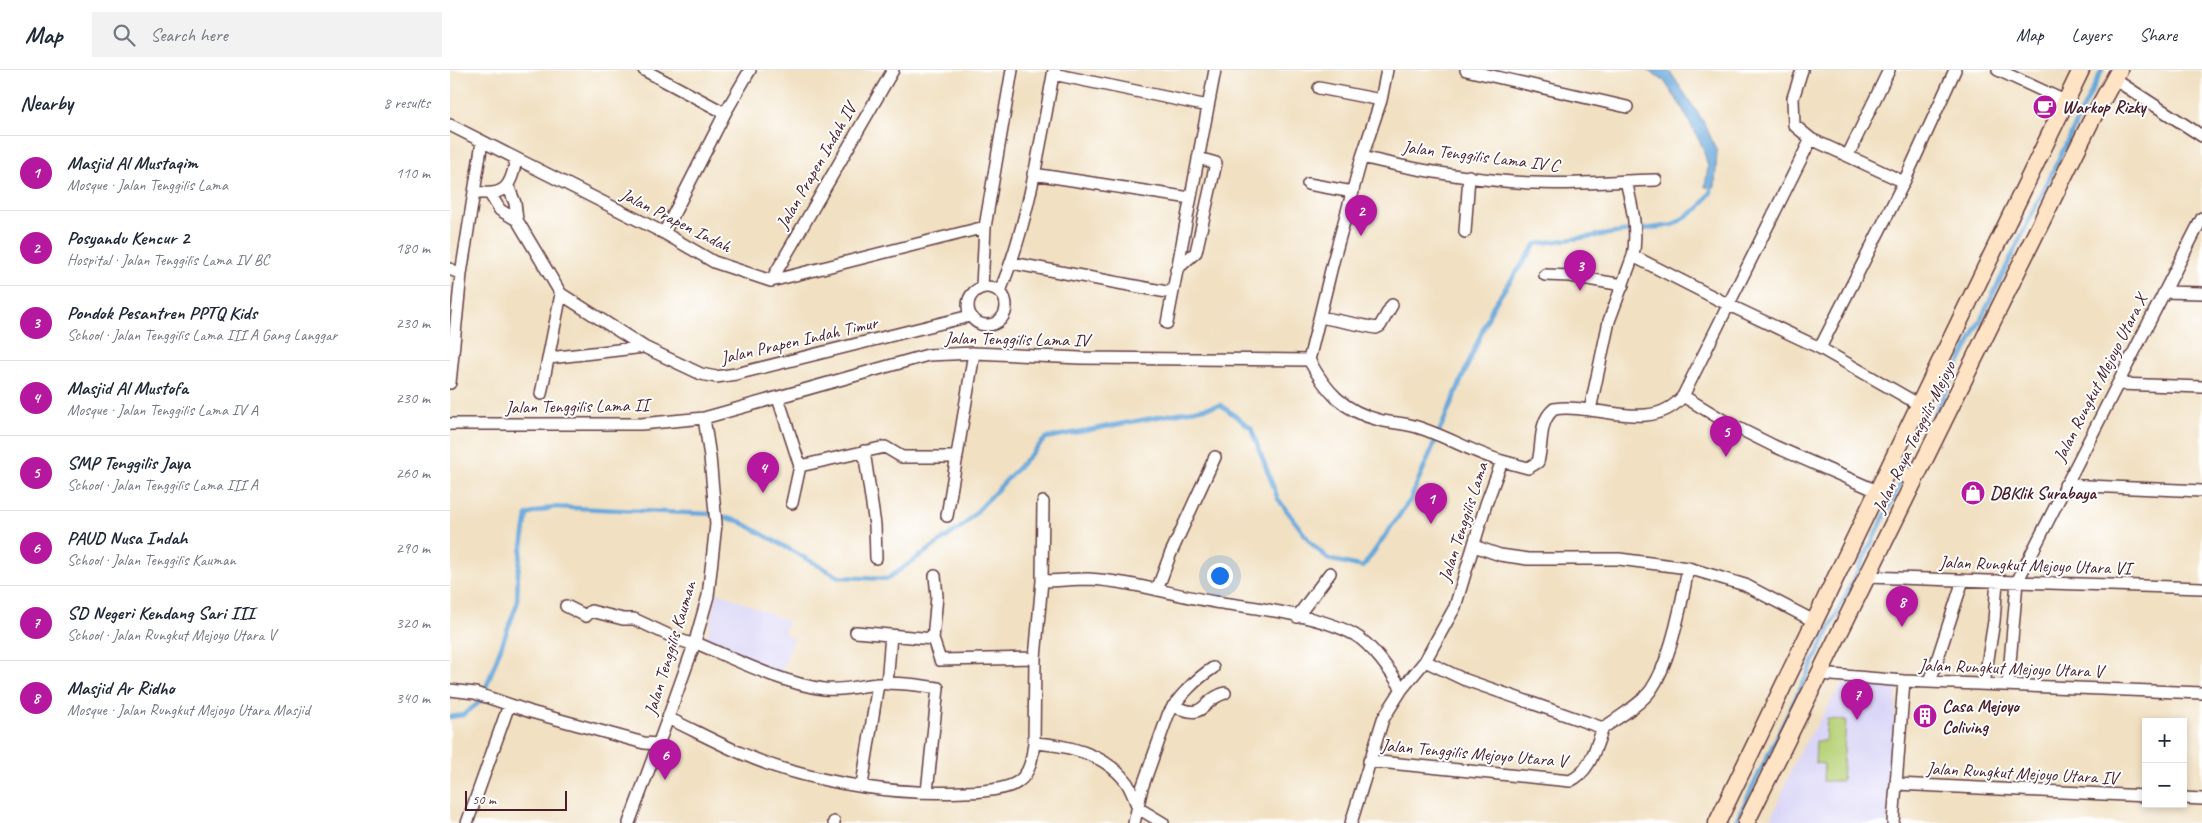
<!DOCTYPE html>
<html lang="en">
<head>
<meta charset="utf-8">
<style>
  body { margin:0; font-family:Caveat,sans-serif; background:#f2f2f3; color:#1f2937 }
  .controls { position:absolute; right:15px; bottom:15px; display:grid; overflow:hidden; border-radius:0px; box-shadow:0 2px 8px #0003 }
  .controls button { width:45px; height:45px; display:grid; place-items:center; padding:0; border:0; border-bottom:1px solid #e0e1e3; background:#fff; color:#1f2937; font:25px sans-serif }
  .scale { position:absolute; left:15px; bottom:12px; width:102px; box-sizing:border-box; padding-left:5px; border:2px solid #4a1f2b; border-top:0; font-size:14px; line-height:18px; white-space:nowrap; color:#4a1f2b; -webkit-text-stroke:4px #fff; paint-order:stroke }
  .you { position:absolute; left:769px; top:505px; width:18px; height:18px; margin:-12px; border:4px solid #fff; border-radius:50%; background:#1a73e8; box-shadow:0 0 0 8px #1a73e833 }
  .badge { display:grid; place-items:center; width:32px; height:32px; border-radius:50%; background:#b5179e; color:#fff; font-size:16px; font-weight:700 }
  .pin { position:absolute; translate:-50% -41px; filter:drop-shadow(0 1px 2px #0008) }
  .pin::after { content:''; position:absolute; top:26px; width:18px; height:15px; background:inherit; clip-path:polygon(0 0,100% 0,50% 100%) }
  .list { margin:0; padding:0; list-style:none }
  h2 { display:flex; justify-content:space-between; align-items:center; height:65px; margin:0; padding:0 20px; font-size:21px }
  h2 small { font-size:16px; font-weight:400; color:#747a83 }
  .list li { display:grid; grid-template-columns:32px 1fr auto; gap:15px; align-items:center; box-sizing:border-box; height:75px; padding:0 20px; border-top:1px solid #e0e1e3 }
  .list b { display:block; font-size:19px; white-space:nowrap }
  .list p { margin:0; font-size:16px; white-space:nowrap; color:#747a83 }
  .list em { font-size:16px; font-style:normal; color:#747a83 }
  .icon { flex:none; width:28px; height:28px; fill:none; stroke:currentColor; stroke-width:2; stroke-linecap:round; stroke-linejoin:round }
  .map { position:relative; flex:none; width:1752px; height:753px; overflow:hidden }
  header { display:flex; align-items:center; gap:30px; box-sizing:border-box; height:70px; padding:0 25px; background:#fff; border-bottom:1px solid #e0e1e3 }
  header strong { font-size:24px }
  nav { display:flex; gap:28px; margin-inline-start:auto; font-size:18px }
  .search { width:350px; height:45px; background:#f2f2f3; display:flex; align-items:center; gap:12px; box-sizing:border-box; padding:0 18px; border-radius:0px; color:#747a83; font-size:19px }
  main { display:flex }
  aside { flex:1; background:#fff }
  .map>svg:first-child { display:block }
  .built { fill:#dad6f7 }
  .green { fill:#b8d278; stroke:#817852 }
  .water { fill:#66a7da; stroke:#586382 }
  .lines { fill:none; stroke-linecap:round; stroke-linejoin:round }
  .stream { stroke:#66a7da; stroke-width:4.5 }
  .street-casing { stroke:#633c42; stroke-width:14 }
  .secondary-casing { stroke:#633c42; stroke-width:19 }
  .street { stroke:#fff; stroke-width:11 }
  .secondary { stroke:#fee4c5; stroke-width:16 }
  .labels { text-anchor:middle; stroke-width:4; stroke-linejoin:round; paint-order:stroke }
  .poi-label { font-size:18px; font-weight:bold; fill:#4a1f2b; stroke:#fff; text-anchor:start }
  .street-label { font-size:18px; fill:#4a1f2b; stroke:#fff }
</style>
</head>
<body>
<header>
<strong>Map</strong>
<div class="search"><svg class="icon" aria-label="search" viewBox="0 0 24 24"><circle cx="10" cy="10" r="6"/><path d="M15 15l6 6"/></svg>Search here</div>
<nav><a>Map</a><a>Layers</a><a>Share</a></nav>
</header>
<main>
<aside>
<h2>Nearby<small>8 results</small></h2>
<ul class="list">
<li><span class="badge">1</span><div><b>Masjid Al Mustaqim</b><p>Mosque · Jalan Tenggilis Lama</p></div><em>110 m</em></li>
<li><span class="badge">2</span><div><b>Posyandu Kencur 2</b><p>Hospital · Jalan Tenggilis Lama IV BC</p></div><em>180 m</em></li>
<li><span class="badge">3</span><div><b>Pondok Pesantren PPTQ Kids</b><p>School · Jalan Tenggilis Lama III A Gang Langgar</p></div><em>230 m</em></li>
<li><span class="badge">4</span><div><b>Masjid Al Mustofa</b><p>Mosque · Jalan Tenggilis Lama IV A</p></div><em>230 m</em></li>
<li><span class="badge">5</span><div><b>SMP Tenggilis Jaya</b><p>School · Jalan Tenggilis Lama III A</p></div><em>260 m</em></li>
<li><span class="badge">6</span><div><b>PAUD Nusa Indah</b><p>School · Jalan Tenggilis Kauman</p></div><em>290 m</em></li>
<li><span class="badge">7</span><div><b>SD Negeri Kendang Sari III</b><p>School · Jalan Rungkut Mejoyo Utara V</p></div><em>320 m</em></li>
<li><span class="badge">8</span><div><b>Masjid Ar Ridho</b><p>Mosque · Jalan Rungkut Mejoyo Utara Masjid</p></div><em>340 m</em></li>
</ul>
</aside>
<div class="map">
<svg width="1752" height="753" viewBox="0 0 1752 753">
  <rect width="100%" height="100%" fill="#fff"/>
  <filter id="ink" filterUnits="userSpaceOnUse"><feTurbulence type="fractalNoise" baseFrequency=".02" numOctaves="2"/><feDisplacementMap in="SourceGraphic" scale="10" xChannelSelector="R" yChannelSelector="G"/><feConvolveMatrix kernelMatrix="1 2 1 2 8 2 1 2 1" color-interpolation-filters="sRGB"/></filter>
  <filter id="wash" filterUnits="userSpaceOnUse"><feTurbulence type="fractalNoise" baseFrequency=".0096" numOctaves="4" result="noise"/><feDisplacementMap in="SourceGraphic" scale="20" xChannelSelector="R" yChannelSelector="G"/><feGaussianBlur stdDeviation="1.12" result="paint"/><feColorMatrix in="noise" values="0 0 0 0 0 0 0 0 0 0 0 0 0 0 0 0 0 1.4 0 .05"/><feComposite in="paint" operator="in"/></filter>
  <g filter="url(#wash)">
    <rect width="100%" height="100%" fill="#f1e0c1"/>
    <path class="built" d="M 267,522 L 338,551 L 334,564 L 344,568 L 331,604 L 256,574 Z
      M 1393,613 L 1447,616 L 1437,753 L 1320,752 L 1348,684 Z"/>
    <path class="green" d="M 1377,649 L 1396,650 L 1392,711 L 1373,711 L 1374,694 L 1365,693 L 1366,671 L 1375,671 Z"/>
    <path class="water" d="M 1197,0 L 1218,0 L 1221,3 L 1255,54 L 1267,82 L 1265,117 L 1255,117 L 1258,96 L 1252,76 L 1231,36 L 1214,11 Z"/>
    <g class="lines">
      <path class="stream" d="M 1457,401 L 1652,0
        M 0,647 L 13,645 L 31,631 L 67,534 L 68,502 L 77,445 L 103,437 L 260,444 L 289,451 L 389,507 L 437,509 L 514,455 L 596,368 L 771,335 L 801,358 L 828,429 L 861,473 L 878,489 L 913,497 L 960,430 L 1043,236 L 1086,174 L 1223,155 L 1249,138 L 1261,122 L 1261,111
        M 1285,753 L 1453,408"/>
    </g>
  </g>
  <g filter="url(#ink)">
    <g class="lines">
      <defs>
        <path id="street" d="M 194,0 L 275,43
          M 1016,0 L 1177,37
          M 1352,0 L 1343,28 L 1344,55 L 1361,69 L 1454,112
          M 1548,0 L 1617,32
          M 603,4 L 758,36
          M 1664,9 L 1752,66
          M 869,18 L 931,30
          M 0,55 L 214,163 L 264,192 L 321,211 L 535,157
          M 1398,85 L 1439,0
          M 912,87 C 964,100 1030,111 1083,113 C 1124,115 1165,111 1206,110
          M 583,104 L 740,128
          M 1176,111 C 1182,136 1188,160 1183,186 L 1279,235 L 1370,278 L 1470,335
          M 858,114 L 903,122
          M 58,116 L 65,133 L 67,150 L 111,224 L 194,277 L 251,304 L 266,307 L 286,304 L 520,246
          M 24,122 C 55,127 61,117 66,89
          M 40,124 L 50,140 L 67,150
          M 1015,162 L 1019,106
          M 214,163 L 275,43 L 300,0
          M 562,193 L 722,223
          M 0,199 L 11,204
          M 726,200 L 746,182 L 766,93 L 748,88
          M 1095,205 L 1120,206 L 1173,215
          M 321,211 L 443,0
          M518 236a19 19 0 1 1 38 0a19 19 0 1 1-38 0Z
          M 532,217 L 535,157 L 562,0
          M 550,221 C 579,152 590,73 604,0
          M 1714,222 L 1752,223
          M 870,247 L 926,258 L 930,256 L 942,235
          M 717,253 L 765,0
          M 1370,278 L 1454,112 L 1505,0
          M 99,288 L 194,277
          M 859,290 C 876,321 893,341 929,350 C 941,353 954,353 967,357 C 996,366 1022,382 1052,391 L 1036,434 L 1005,537 L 975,591 L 952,619 L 933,649 L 901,753
          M 859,290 L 883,192 L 912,87 L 931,30 L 937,0
          M 0,313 L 11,204 L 32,72
          M 1669,314 L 1752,317
          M 91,324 L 111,224
          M 1233,326 L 1276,352 L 1324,376 L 1427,421
          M 328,328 L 350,396 L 435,377 L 452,387 L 507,387
          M 1140,340 L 1159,251 L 1183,186
          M 0,354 L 191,354 L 254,348 L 478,285 L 524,283 L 630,288 L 859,290
          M 414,381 L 425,455 L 426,488
          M 1052,391 L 1078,398 L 1088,392 C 1093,374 1088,352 1104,339 C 1144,332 1202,365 1233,326 L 1361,69
          M 1615,415 L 1752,421
          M 342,433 L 350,396
          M 497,446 L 524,283
          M 1024,476 L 1050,485 L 1078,489 L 1169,489 L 1238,498 L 1295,515 L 1364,551
          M 1417,507 L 1752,518
          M 592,511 C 607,511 623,509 638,509 C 681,511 723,525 765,532 C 806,538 869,545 905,565 C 921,574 942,603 952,619
          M 707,520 L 720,485 L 765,387
          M 116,536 L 136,546 L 141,541 L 173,549 L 184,549 L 227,569 L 244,575
          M 847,547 L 880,503
          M 406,562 L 483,569 L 490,590 L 585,588
          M 483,569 L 487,526 L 485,506
          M 244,572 C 284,589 331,613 374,619 C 393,621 408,616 427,614 C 447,612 467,615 488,618 L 477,722
          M 975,591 L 1013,609 L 1153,658
          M 1370,604 L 1454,611 L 1752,623
          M 1480,612 L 1513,510
          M 437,614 L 441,565
          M 1534,614 L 1544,551 L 1547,511
          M 1558,615 L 1567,512 L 1752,148
          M 0,620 L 25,623 L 81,642 L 194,673 L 208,674
          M 723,636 C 759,651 748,631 775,623
          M 218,648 C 256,666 293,687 333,699 C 391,716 454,725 514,722 C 528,722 558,720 569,711 C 581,702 582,687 584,673 C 618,675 656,684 677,713 C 682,721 685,730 688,738
          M 1153,658 C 1168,648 1191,634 1201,620 C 1221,591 1232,533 1238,498
          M 584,673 L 585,588 L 592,511 L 593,432
          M 919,691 L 1120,711 C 1141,701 1145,678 1153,658
          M 1447,714 L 1696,726
          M 412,715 L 428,614
          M 1733,728 L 1752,729
          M 688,738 L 713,753
          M 17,753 L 59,635
          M 179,753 L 218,648 L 244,575 L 258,526 L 266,454 L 260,387 L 254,348
          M 384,753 L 384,752
          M 684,753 L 692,718 L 718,645 C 728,627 746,609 763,598
          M 1443,753 L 1454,611"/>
        <path id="secondary" d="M 1439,398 L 1465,409
          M 1267,753 L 1631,0
          M 1296,753 L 1641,51 L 1669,0"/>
      </defs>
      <use href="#street" class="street-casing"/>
      <use href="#secondary" class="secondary-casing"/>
      <use href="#street" class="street"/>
      <use href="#secondary" class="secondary"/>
    </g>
  </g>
  <defs>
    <symbol id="cafe-disc" viewBox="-11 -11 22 22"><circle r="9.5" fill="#b5179e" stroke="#fff"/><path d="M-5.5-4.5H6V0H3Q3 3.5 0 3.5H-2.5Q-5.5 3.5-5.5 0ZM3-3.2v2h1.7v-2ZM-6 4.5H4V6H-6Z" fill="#fff"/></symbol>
    <symbol id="shop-disc" viewBox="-11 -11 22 22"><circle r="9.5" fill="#b5179e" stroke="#fff"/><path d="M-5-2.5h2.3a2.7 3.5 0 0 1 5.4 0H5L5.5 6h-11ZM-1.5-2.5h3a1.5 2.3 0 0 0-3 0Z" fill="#fff"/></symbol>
    <symbol id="building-disc" viewBox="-11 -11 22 22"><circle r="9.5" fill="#b5179e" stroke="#fff"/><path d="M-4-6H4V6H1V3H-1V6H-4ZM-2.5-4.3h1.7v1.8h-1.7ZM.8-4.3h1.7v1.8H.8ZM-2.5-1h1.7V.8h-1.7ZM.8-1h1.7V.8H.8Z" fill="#fff"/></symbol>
  </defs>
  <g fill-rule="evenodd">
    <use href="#cafe-disc" x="1581" y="23" width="28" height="28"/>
    <use href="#shop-disc" x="1509" y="409" width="28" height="28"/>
    <use href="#building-disc" x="1461" y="632" width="28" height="28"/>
  </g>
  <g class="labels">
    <g class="poi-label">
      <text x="1612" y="43">Warkop Rizky</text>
      <text x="1540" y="429">DBKlik Surabaya</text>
      <text x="1492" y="642">Casa Mejoyo<tspan x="1492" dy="21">Coliving</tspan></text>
    </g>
    <g class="street-label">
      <text transform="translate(1031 86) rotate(7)" y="6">Jalan Tenggilis Lama IV C</text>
      <text transform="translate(366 96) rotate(-60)" y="6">Jalan Prapen Indah IV</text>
      <text transform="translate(226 150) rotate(27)" y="6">Jalan Prapen Indah</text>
      <text transform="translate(567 269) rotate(1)" y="6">Jalan Tenggilis Lama IV</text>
      <text transform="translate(349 270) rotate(-13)" y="6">Jalan Prapen Indah Timur</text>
      <text transform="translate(1650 308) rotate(-63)" y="6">Jalan Rungkut Mejoyo Utara X</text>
      <text transform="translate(127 336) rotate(-1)" y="6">Jalan Tenggilis Lama II</text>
      <text transform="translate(1464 367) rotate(-64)" y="6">Jalan Raya Tenggilis Mejoyo</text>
      <text transform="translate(1013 452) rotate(-72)" y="6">Jalan Tenggilis Lama</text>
      <text transform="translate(1585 495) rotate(2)" y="6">Jalan Rungkut Mejoyo Utara VI</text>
      <text transform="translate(220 578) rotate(-73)" y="6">Jalan Tenggilis Kauman</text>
      <text transform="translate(1561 598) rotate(2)" y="6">Jalan Rungkut Mejoyo Utara V</text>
      <text transform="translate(1024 683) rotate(5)" y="6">Jalan Tenggilis Mejoyo Utara V</text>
      <text transform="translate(1572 703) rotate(3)" y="6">Jalan Rungkut Mejoyo Utara IV</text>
    </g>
  </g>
</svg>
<div class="controls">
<button>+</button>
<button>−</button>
</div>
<div class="scale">50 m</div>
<div class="you"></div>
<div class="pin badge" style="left:981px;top:454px">1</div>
<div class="pin badge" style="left:911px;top:166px">2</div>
<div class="pin badge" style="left:1130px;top:221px">3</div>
<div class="pin badge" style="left:313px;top:423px">4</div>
<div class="pin badge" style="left:1276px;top:387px">5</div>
<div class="pin badge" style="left:215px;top:710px">6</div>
<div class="pin badge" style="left:1407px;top:650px">7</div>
<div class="pin badge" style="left:1452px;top:557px">8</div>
</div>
</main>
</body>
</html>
